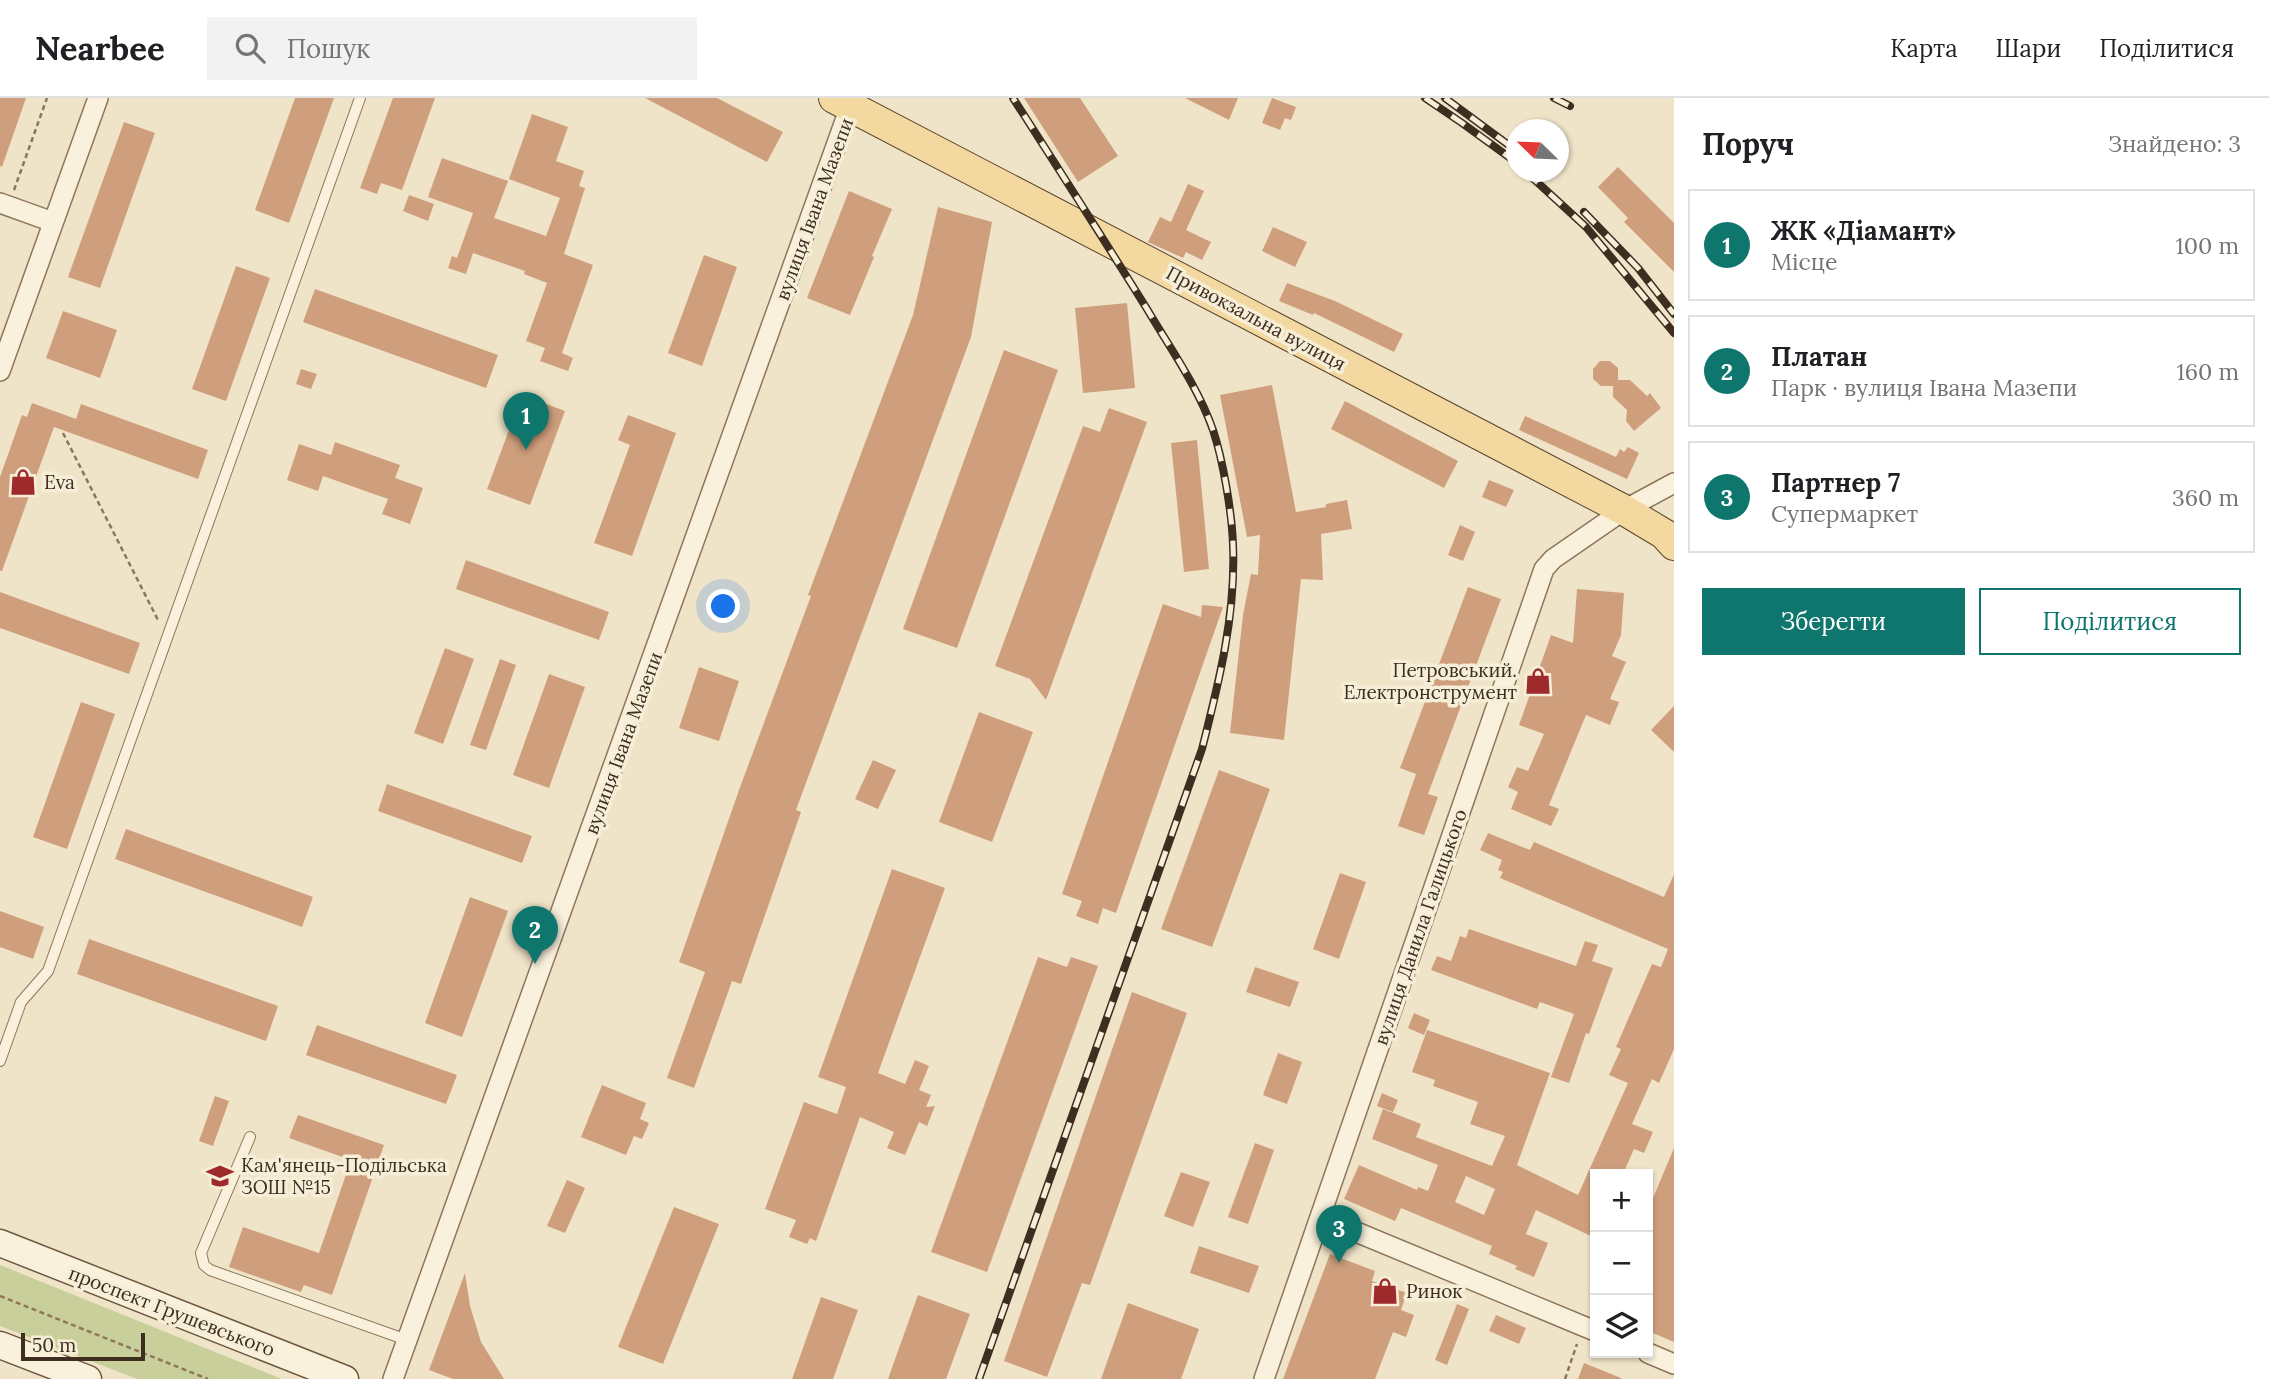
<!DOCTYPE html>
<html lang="uk">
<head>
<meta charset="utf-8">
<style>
  body { margin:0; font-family:Lora,serif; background:#f2f2f2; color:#202124 }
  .controls { position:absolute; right:21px; bottom:21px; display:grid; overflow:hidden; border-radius:0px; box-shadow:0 2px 5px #0004 }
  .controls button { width:63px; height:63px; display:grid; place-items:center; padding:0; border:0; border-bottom:2px solid #e0e0e0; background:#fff; color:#202124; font:35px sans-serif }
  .compass { position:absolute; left:1506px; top:21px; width:63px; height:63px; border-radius:50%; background:#fff; box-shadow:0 2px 5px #0004; rotate:293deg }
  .scale { position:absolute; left:21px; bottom:18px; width:124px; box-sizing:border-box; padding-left:7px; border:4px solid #3d2e20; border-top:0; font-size:19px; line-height:24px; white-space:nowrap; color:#3d2e20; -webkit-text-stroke:5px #f7eed8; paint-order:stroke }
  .you { position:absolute; left:724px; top:509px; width:24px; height:24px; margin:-18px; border:5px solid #fff; border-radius:50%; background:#1a73e8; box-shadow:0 0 0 10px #1a73e833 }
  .badge { display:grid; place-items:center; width:46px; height:46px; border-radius:50%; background:#0f766e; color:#fff; font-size:23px; font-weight:700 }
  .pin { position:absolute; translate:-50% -58px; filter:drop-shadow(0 2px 4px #0008) }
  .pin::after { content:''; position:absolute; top:37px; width:24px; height:21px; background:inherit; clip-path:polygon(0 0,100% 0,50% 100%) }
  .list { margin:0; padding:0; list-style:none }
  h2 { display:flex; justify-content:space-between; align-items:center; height:91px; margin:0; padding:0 28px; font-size:30px }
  h2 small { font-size:23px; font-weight:400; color:#757577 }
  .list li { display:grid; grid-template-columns:46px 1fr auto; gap:21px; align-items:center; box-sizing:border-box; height:112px; margin:0 14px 14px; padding:0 14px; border:2px solid #e0e0e0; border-radius:0px }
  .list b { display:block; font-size:26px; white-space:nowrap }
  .list p { margin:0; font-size:23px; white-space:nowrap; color:#757577 }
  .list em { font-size:23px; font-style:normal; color:#757577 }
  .actions { display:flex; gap:14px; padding:21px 28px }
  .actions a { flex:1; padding:16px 0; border:2px solid #0f766e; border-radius:0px; text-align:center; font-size:24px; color:#0f766e }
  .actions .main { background:#0f766e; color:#fff }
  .icon { flex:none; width:38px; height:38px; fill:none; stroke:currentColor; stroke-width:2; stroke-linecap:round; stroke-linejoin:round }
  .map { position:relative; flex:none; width:1674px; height:1281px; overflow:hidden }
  header { display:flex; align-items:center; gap:42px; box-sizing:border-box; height:98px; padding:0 35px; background:#fff; border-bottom:2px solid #e0e0e0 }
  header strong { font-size:33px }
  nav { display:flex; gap:38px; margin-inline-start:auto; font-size:24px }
  .search { width:490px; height:63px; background:#f2f2f2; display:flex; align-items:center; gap:18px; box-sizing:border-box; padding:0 24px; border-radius:0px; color:#757577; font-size:26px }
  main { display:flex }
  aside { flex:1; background:#fff }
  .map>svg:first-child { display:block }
  .green { fill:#c9cf9b }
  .building { fill:#cf9f7d; fill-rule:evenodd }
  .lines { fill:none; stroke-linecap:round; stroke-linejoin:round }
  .lane-casing { stroke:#8d765c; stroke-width:12 }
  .street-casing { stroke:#8d765c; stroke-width:22 }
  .secondary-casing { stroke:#6f573f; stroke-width:29 }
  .primary-casing { stroke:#5b4430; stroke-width:32 }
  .path { stroke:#8d765c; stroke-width:2.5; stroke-dasharray:5 3.5; stroke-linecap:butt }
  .lane { stroke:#faf1dc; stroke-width:10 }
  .street { stroke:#faf1dc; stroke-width:19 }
  .secondary { stroke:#faf1dc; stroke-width:26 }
  .primary { stroke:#f3d9a0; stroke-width:30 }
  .rail-casing { stroke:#3d2e20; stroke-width:8 }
  .rail { stroke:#f7eed8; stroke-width:5; stroke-dasharray:16; stroke-linecap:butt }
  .labels { text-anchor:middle; stroke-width:7; stroke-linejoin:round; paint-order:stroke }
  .street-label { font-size:19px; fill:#3d2e20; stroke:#f7eed8 }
  .poi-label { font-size:19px; fill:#3d2e20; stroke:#f7eed8; text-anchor:start }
</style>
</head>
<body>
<header>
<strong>Nearbee</strong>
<div class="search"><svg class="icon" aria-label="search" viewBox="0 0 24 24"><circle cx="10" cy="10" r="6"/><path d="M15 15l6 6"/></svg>Пошук</div>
<nav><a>Карта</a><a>Шари</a><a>Поділитися</a></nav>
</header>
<main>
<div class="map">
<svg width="1674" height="1281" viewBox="0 0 1674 1281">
  <rect width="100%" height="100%" fill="#f0e4c8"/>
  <path class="green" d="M 0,1167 L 282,1281 L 137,1281 L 0,1228 Z"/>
  <path class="building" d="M 0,0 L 26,0 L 2,69 L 0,68 Z
    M 295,0 L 334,0 L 289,125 L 255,112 Z
    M 393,0 L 435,0 L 402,92 L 381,85 L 377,96 L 360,90 Z
    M 645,0 L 717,0 L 783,34 L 767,64 Z
    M 1024,0 L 1080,0 L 1118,58 L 1078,84 Z
    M 1185,0 L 1238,0 L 1229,22 Z
    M 1272,0 L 1296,9 L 1291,22 L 1285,20 L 1280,32 L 1262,25 Z
    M 532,16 L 568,29 L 556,63 L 584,73 L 579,88 L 585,90 L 564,156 L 593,167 L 562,255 L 573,260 L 568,273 L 540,263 L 545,250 L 526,243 L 547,185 L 524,176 L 525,173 L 473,155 L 466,176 L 448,170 L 452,158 L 457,160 L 473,115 L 428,99 L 442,60 L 508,83 L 494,120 L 546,138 L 560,100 L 509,81 Z
    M 124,24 L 155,35 L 100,190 L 68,179 Z
    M 1618,69 L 1674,125 L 1674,174 L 1624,124 L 1628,120 L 1598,89 Z
    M 1188,86 L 1204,93 L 1186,132 L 1211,144 L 1202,162 L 1186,154 L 1183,160 L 1148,144 L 1160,119 L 1171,124 Z
    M 849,93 L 892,111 L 872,158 L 874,159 L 850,217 L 807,200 Z
    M 409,97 L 434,106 L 428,123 L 403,113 Z
    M 938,109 L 992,124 L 971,239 L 796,712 L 801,714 L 741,886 L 732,883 L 694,990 L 667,980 L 705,874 L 679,864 L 739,692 L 811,498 L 808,497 L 913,217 Z
    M 1273,129 L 1307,144 L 1295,169 L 1262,153 Z
    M 704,157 L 737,169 L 702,268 L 668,255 Z
    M 236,168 L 270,180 L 226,303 L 192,291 Z
    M 1287,185 L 1335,203 L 1403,236 L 1394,254 L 1314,215 L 1313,217 L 1279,203 Z
    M 315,191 L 498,257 L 486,290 L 303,224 Z
    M 1127,205 L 1135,290 L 1083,295 L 1075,210 Z
    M 63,213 L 117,232 L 100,280 L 46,260 Z
    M 1004,252 L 1058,272 L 957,550 L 903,531 Z
    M 1600,263 L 1610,263 L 1618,270 L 1618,282 L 1630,282 L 1647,298 L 1650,295 L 1661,310 L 1634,333 L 1626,323 L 1627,312 L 1613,299 L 1613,288 L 1601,288 L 1593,281 L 1593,271 Z
    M 301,271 L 317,276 L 311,291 L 296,286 Z
    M 1272,287 L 1296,414 L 1326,409 L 1326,406 L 1347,402 L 1352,431 L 1321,436 L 1323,482 L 1301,481 L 1284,642 L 1230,635 L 1243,517 L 1251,476 L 1258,477 L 1260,437 L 1247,439 L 1220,297 Z
    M 522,297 L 565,313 L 530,407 L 487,391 Z
    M 1345,303 L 1458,363 L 1444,390 L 1331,331 Z
    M 32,305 L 76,321 L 81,306 L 208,352 L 198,381 L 54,329 L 2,473 L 0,473 L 0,379 L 22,317 L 27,319 Z
    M 1109,310 L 1147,324 L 1046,602 L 1030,581 L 995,568 L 1083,328 L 1100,334 Z
    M 628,317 L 676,335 L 632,458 L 594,445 L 630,347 L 618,342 Z
    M 1525,318 L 1616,359 L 1620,351 L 1624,354 L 1628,349 L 1639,355 L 1627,381 L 1519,332 Z
    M 1197,342 L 1209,471 L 1184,474 L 1171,345 Z
    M 335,344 L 400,367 L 395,380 L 423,390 L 410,426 L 382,416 L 388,401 L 323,378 L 318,393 L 287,382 L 299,346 L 331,357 Z
    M 1489,382 L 1514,392 L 1506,409 L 1482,399 Z
    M 1460,427 L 1475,434 L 1463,463 L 1448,457 Z
    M 466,462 L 609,514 L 599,542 L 456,491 Z
    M 1468,489 L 1501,501 L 1428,696 L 1438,699 L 1424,737 L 1398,728 L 1416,676 L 1400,670 Z
    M 1577,491 L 1624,495 L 1621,537 L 1612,558 L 1626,564 L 1610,601 L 1619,604 L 1610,627 L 1586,617 L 1549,707 L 1559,711 L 1551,728 L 1511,711 L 1518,694 L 1508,689 L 1517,669 L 1528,673 L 1544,636 L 1519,627 L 1551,537 L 1573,545 Z
    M 0,494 L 140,545 L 129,576 L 0,530 Z
    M 1163,506 L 1201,519 L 1202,507 L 1223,509 L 1116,815 L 1103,810 L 1098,826 L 1076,818 L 1082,803 L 1062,796 Z
    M 445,550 L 474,561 L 443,646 L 414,635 Z
    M 500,561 L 516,567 L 486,652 L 470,647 Z
    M 699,569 L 739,583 L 719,643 L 679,630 Z
    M 549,576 L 585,589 L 549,690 L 513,677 Z
    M 81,604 L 115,616 L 67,751 L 33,739 Z
    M 1674,608 L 1674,654 L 1651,632 Z
    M 979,614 L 1033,634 L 992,744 L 939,724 Z
    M 873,662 L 896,672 L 878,711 L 855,701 Z
    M 1219,672 L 1270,691 L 1212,849 L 1161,831 Z
    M 387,686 L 532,738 L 522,765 L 378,713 Z
    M 126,731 L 313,799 L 302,829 L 115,761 Z
    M 1488,735 L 1530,752 L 1534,744 L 1664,799 L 1674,776 L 1674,951 L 1659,985 L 1652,981 L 1632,1026 L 1653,1034 L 1644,1055 L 1634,1051 L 1623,1076 L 1595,1076 L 1595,1140 L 1536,1112 L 1526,1136 L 1548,1145 L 1534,1179 L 1515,1171 L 1517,1168 L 1489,1156 L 1492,1148 L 1401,1110 L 1395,1123 L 1344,1101 L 1359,1067 L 1417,1092 L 1418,1089 L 1428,1093 L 1438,1067 L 1372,1041 L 1383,1011 L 1421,1026 L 1416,1039 L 1492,1068 L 1505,1038 L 1470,1026 L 1478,1004 L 1433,988 L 1435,982 L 1412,974 L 1427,932 L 1550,975 L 1517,1067 L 1578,1097 L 1628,985 L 1609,977 L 1621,951 L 1616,949 L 1652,866 L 1661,869 L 1668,851 L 1500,780 L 1503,774 L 1498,772 L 1502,762 L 1480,752 ZM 1466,1078 L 1495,1091 L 1484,1117 L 1455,1104 Z
    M 892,771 L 945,790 L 878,975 L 905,986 L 915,962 L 929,968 L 919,992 L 931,997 L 926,1009 L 935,1008 L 927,1028 L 919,1024 L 905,1057 L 887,1050 L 894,1034 L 860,1019 L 816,1143 L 810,1140 L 807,1146 L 789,1139 L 796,1122 L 765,1111 L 804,1004 L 837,1016 L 846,989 L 818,979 Z
    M 1340,775 L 1366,784 L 1339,861 L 1313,851 Z
    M 470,799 L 508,813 L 462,939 L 425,925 Z
    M 0,813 L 44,829 L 33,861 L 0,849 Z
    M 1469,831 L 1576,868 L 1585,843 L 1598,847 L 1592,863 L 1613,870 L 1589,936 L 1586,935 L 1569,985 L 1551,979 L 1574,916 L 1540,904 L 1537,911 L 1431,872 L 1437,858 L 1451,863 L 1460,838 L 1466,840 Z
    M 89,841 L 278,908 L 266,943 L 77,876 Z
    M 1038,859 L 1067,869 L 1071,859 L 1098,868 L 987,1174 L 931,1154 Z
    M 1255,869 L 1299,884 L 1290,909 L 1246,894 Z
    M 1132,894 L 1187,915 L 1090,1187 L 1082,1185 L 1047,1279 L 1004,1263 Z
    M 1414,915 L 1430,922 L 1424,937 L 1408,930 Z
    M 317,927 L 457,977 L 446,1006 L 306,957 Z
    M 1278,955 L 1302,964 L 1287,1006 L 1263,997 Z
    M 602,987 L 646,1005 L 640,1021 L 649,1025 L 642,1041 L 634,1038 L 626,1057 L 581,1039 Z
    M 1382,995 L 1398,1002 L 1393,1014 L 1377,1008 Z
    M 215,998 L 229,1003 L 213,1048 L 199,1043 Z
    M 298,1017 L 384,1047 L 332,1197 L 304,1187 L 301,1194 L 229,1169 L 243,1129 L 319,1155 L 351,1062 L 289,1040 Z
    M 1255,1045 L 1274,1052 L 1248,1126 L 1228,1119 Z
    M 1674,1050 L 1674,1244 L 1648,1233 L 1648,1112 Z
    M 1181,1074 L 1210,1084 L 1193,1129 L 1164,1118 Z
    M 567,1082 L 585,1090 L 565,1135 L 547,1128 Z
    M 674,1109 L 719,1126 L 663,1266 L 618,1249 Z
    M 1199,1148 L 1259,1168 L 1249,1195 L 1190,1175 Z
    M 1330,1156 L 1375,1173 L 1372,1183 L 1407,1195 L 1401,1212 L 1414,1217 L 1406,1239 L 1393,1234 L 1375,1281 L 1283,1281 Z
    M 465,1175 L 470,1208 L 481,1244 L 504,1281 L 453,1281 L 429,1272 Z
    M 918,1197 L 970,1216 L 946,1281 L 888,1281 Z
    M 821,1199 L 858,1212 L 833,1281 L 792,1281 Z
    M 1128,1205 L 1199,1231 L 1181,1281 L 1101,1281 Z
    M 1457,1206 L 1469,1211 L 1447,1267 L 1435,1262 Z
    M 1496,1217 L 1526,1230 L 1519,1246 L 1489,1233 Z
    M 1584,1265 L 1621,1280 L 1621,1281 L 1578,1281 Z"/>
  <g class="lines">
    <defs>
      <path id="lane" d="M 0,963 L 21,904 L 48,873 L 360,0
        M 250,1039 L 201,1155 L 204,1167 L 210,1172 L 407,1242"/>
      <path id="street" d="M 0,105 L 53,124
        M 0,273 L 98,0
        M 1320,1119 L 1595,1233
        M 1648,1255 L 1674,1266
        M 393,1281 L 850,9
        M 1264,1281 L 1544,471 L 1553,461 L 1624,412 L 1674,385"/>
      <path id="secondary" d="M 0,1145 L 345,1281
        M 0,1247 L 88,1281"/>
      <path id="primary" d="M 834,0 L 1624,412 L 1664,436 L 1674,447"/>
    </defs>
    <use href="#lane" class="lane-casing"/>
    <use href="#street" class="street-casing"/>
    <use href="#secondary" class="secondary-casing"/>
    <use href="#primary" class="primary-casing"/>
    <path class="path" d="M 14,92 L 47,0
      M 63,335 L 159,524
      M 0,1198 L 208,1281
      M 1565,1281 L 1577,1246"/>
    <use href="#lane" class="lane"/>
    <use href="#street" class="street"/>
    <use href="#secondary" class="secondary"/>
    <use href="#primary" class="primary"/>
    <defs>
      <path id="rail" d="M 1425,0 L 1462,25 L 1517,65
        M 1445,0 L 1510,48
        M 1554,0 L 1570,8
        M 1526,74 L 1586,129 L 1674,235
        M 1584,114 L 1638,170 L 1674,216
        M 979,1281 L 1202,651 C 1219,584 1236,516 1233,447 C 1232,415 1223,362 1213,332 C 1198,289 1170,250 1147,211 C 1103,140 1058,70 1013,0"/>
    </defs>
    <use href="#rail" class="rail-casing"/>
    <use href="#rail" class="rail"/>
  </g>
  <defs>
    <symbol id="shop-bare" viewBox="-9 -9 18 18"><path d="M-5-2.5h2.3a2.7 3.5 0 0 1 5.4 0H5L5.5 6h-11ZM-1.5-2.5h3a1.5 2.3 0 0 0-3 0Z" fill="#9e2a2b" stroke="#f7eed8" stroke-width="2.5" paint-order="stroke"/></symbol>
    <symbol id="school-bare" viewBox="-9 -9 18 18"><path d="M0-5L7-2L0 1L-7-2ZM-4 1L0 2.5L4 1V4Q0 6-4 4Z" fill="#9e2a2b" stroke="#f7eed8" stroke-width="2.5" paint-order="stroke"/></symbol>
  </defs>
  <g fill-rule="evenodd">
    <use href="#shop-bare" x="4" y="365" width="38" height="38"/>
    <use href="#shop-bare" x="1519" y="564" width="38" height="38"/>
    <use href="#school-bare" x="201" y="1059" width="38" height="38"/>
    <use href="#shop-bare" x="1366" y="1174" width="38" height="38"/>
  </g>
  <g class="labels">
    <g class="street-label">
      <text transform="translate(814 111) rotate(-70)" y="7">вулиця Івана Мазепи</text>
      <text transform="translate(1256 220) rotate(28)" y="7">Привокзальна вулиця</text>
      <text transform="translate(623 645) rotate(-70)" y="7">вулиця Івана Мазепи</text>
      <text transform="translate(1420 829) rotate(-71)" y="7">вулиця Данила Галицького</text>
      <text transform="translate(172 1213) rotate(21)" y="7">проспект Грушевського</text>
    </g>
    <g class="poi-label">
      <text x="44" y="391">Eva</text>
      <text x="1517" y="579" text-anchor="end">Петровський.<tspan x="1517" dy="22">Електронструмент</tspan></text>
      <text x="241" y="1074">Кам'янець-Подільська<tspan x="241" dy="22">ЗОШ №15</tspan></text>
      <text x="1406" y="1200">Ринок</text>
    </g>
  </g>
</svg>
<div class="controls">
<button>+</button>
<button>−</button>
<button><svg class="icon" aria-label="layers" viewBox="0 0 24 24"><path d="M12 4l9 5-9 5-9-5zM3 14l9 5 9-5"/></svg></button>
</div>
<svg class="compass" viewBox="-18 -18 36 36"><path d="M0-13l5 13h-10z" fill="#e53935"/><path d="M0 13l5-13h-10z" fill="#757577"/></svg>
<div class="scale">50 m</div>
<div class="you"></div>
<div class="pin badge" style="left:526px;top:352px">1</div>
<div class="pin badge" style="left:535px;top:866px">2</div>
<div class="pin badge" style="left:1339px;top:1165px">3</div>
</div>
<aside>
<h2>Поруч<small>Знайдено: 3</small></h2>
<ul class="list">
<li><span class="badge">1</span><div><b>ЖК «Діамант»</b><p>Місце</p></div><em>100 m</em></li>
<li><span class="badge">2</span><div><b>Платан</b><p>Парк · вулиця Івана Мазепи</p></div><em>160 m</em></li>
<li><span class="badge">3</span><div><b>Партнер 7</b><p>Супермаркет</p></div><em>360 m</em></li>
</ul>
<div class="actions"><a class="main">Зберегти</a><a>Поділитися</a></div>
</aside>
</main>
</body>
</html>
